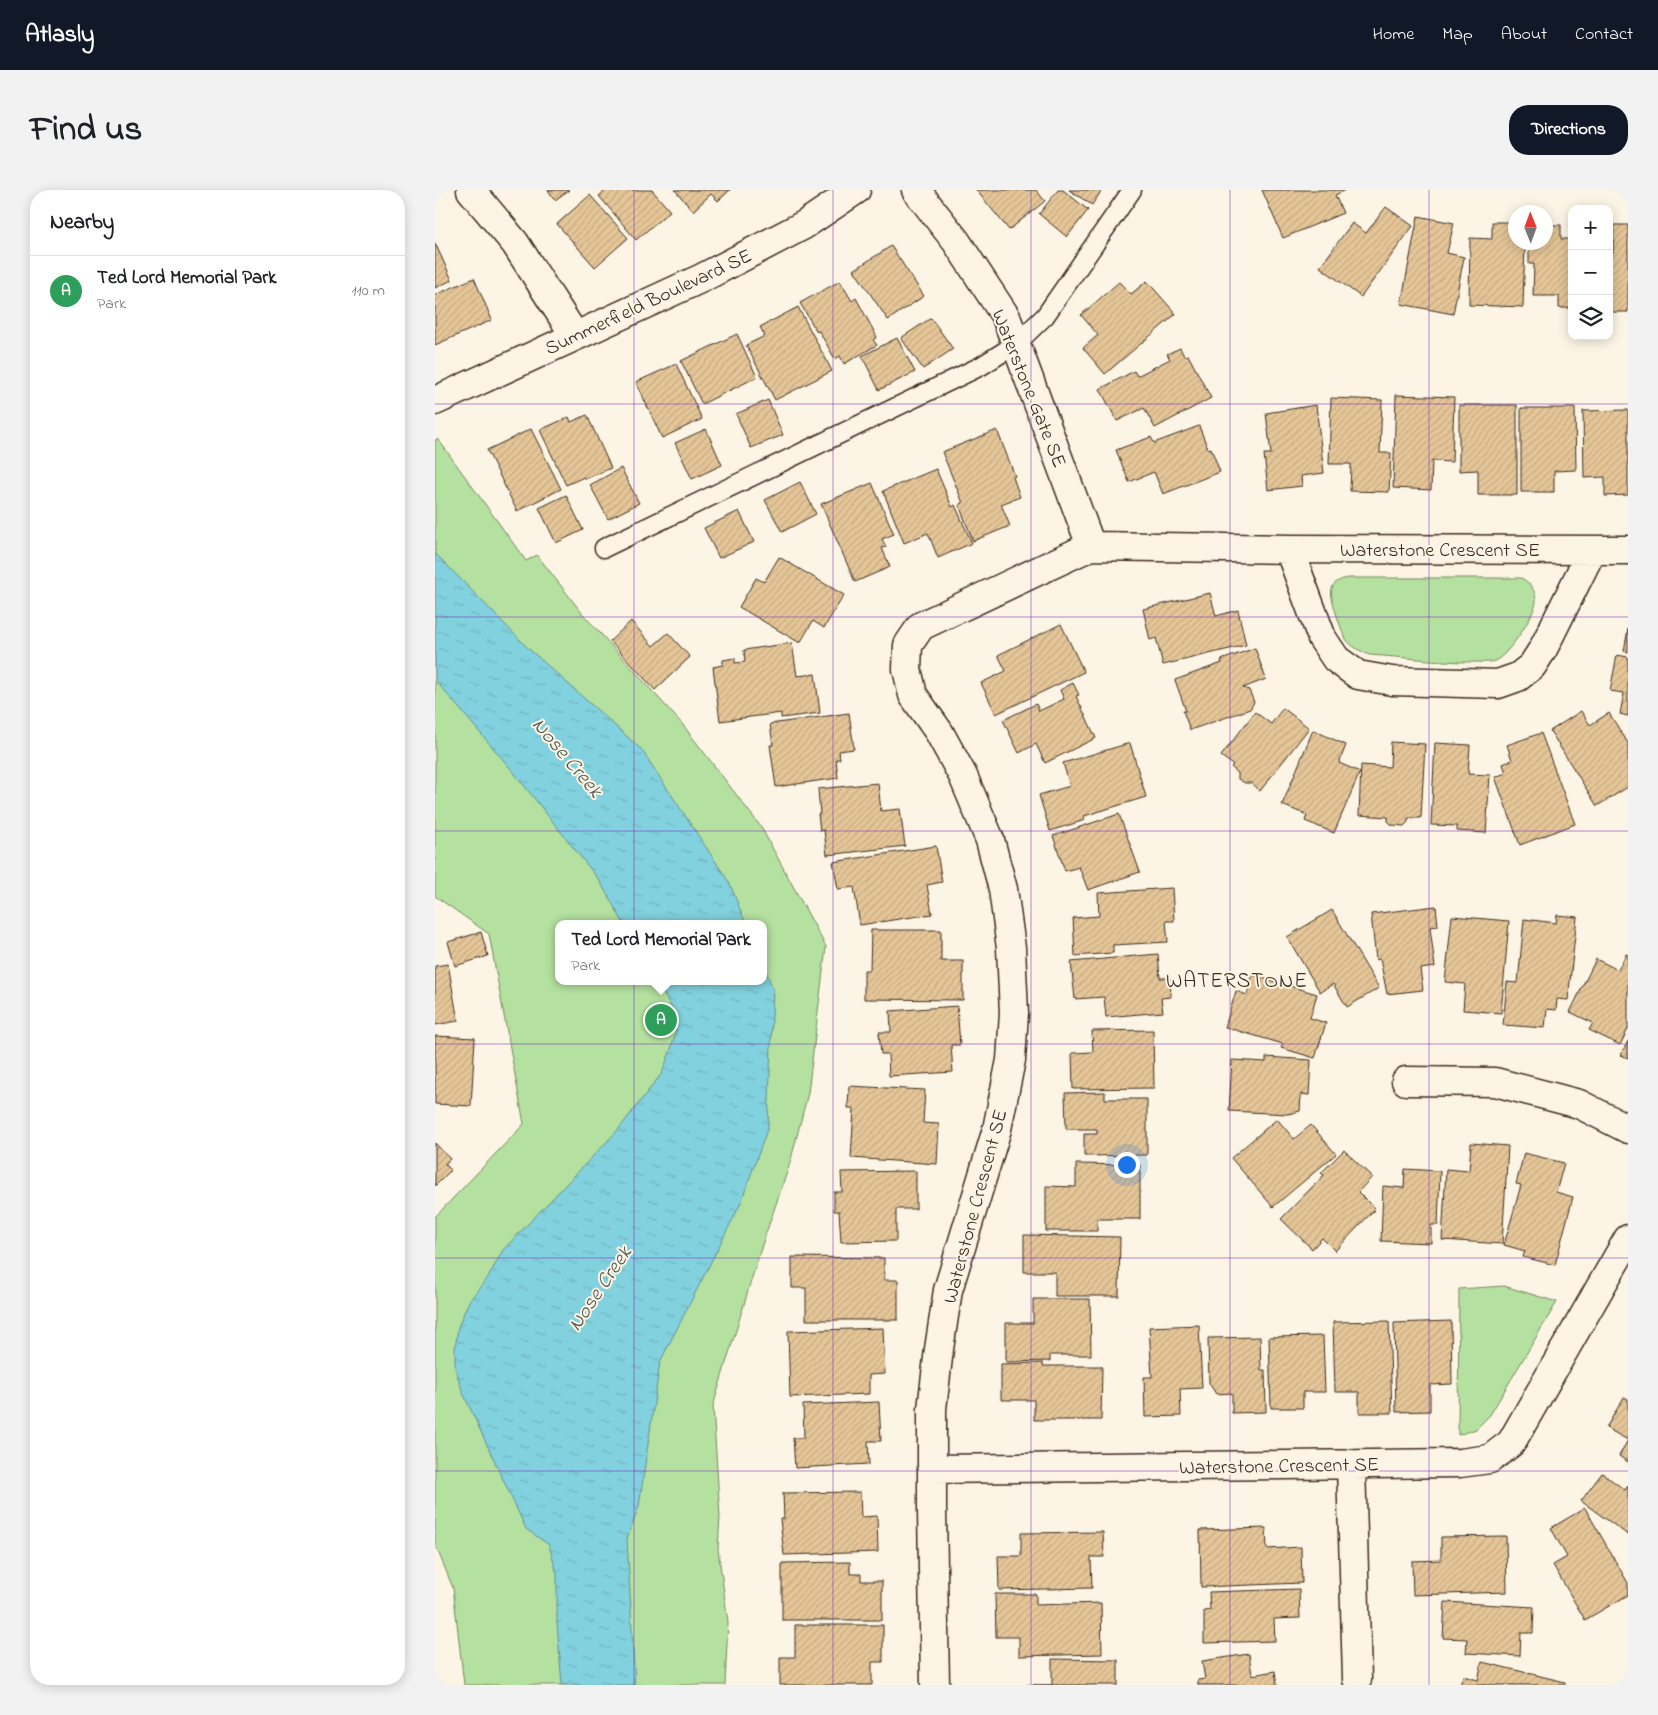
<!DOCTYPE html>
<html lang="en">
<head>
<meta charset="utf-8">
<style>
  body { margin:0; font-family:"Indie Flower",sans-serif; background:#f2f2f2; color:#202124 }
  .controls { position:absolute; right:15px; top:15px; display:grid; overflow:hidden; border-radius:10px; box-shadow:0 2px 12px #0003 }
  .controls button { width:45px; height:45px; display:grid; place-items:center; padding:0; border:0; border-bottom:1px solid #e0e0e0; background:#fff; color:#202124; font:25px sans-serif }
  .compass { position:absolute; left:1073px; top:15px; width:45px; height:45px; border-radius:50%; background:#fff; box-shadow:0 2px 12px #0003; rotate:359deg }
  .you { position:absolute; left:691px; top:974px; width:18px; height:18px; margin:-12px; border:4px solid #fff; border-radius:50%; background:#1a73e8; box-shadow:0 0 0 8px #1a73e833 }
  .badge { display:grid; place-items:center; width:32px; height:32px; border-radius:50%; background:#111827; color:#fff; font-size:16px; font-weight:700 }
  .pin { position:absolute; translate:-50% -50%; border:2px solid #fff; box-shadow:0 1px 5px #0006 }
  .popup { position:absolute; left:120px; top:730px; width:212px; height:65px; box-sizing:border-box; display:grid; place-content:center; border-radius:10px; background:#fff; filter:drop-shadow(0 1px 4px #0005); font-size:16px; white-space:nowrap; color:#757577 }
  .popup b { font-size:19px; color:#202124 }
  .popup::after { content:''; position:absolute; left:50%; top:100%; margin-left:-10px; border:10px solid transparent; border-top-color:#fff }
  .list { margin:0; padding:0; list-style:none }
  h2 { display:flex; justify-content:space-between; align-items:center; height:65px; margin:0; padding:0 20px; font-size:21px }
  h2 small { font-size:16px; font-weight:400; color:#757577 }
  .list li { display:grid; grid-template-columns:32px 1fr auto; gap:15px; align-items:center; box-sizing:border-box; height:70px; padding:0 20px; border-top:1px solid #e0e0e0 }
  .list b { display:block; font-size:19px; white-space:nowrap }
  .list p { margin:0; font-size:16px; white-space:nowrap; color:#757577 }
  .list em { font-size:16px; font-style:normal; color:#757577 }
  .icon { flex:none; width:28px; height:28px; fill:none; stroke:currentColor; stroke-width:2; stroke-linecap:round; stroke-linejoin:round }
  .map { position:relative; flex:none; width:1193px; height:1495px; overflow:hidden; border-radius:20px }
  header { display:flex; align-items:center; gap:30px; box-sizing:border-box; height:70px; padding:0 25px; background:#111827; color:#fff }
  header strong { font-size:24px }
  nav { display:flex; gap:28px; margin-inline-start:auto; font-size:18px }
  .intro { display:flex; align-items:center; justify-content:space-between; box-sizing:border-box; height:120px; padding:0 30px }
  h1 { margin:0; font-size:35px }
  .button { padding:12px 22px; border-radius:20px; background:#111827; color:#fff; font-size:18px; font-weight:700 }
  main { display:flex; gap:30px; padding:0 30px }
  aside { flex:1; background:#fff; border-radius:20px; box-shadow:0 2px 12px #0003 }
  .map>svg:first-child { display:block }
  .green { fill:#b4e19f; stroke:#78865e; fill-rule:evenodd }
  .water { fill:url(#water-ripples); stroke:#668e91 }
  .building { fill:url(#building-hatch); stroke:#3b2a1e }
  .lines { fill:none; stroke-linecap:round; stroke-linejoin:round }
  .lane-casing { stroke:#3b2a1e; stroke-width:21 }
  .street-casing { stroke:#3b2a1e; stroke-width:31 }
  .secondary-casing { stroke:#3b2a1e; stroke-width:31 }
  .lane { stroke:#fcf5e5; stroke-width:18 }
  .street { stroke:#fcf5e5; stroke-width:28 }
  .secondary { stroke:#fcf5e5; stroke-width:28 }
  .grid { fill:none; stroke:#7b2cbf; stroke-width:1; stroke-opacity:0.55 }
  .labels { text-anchor:middle; stroke-width:4; stroke-linejoin:round; paint-order:stroke }
  .street-label { font-size:20px; fill:#3b2a1e; stroke:#fcf5e5 }
  .water-label { font-size:21px; font-style:italic; fill:#4d544e; stroke:#fcf5e5 }
  .neighbourhood-label { font-size:21px; letter-spacing:1px; fill:#3b2a1e; stroke:#fcf5e5 }
</style>
</head>
<body>
<header>
<strong>Atlasly</strong>
<nav><a>Home</a><a>Map</a><a>About</a><a>Contact</a></nav>
</header>
<div class="intro"><h1>Find us</h1><a class="button">Directions</a></div>
<main>
<aside>
<h2>Nearby<small></small></h2>
<ul class="list">
<li><span class="badge" style="background:#2e9e5b">A</span><div><b>Ted Lord Memorial Park</b><p>Park</p></div><em>110 m</em></li>
</ul>
</aside>
<div class="map">
<svg width="1193" height="1495" viewBox="0 0 1193 1495">
  <defs>
    <pattern id="water-ripples" width="26" height="14" patternUnits="userSpaceOnUse" patternTransform="scale(1.25)"><rect width="26" height="14" fill="#82d1de"/><path d="M2 4q2-2 4 0t4 0M15 11q2-2 4 0t4 0" fill="none" stroke="#71b4be"/></pattern>
    <pattern id="building-hatch" width="6" height="6" patternUnits="userSpaceOnUse" patternTransform="scale(1.25)"><rect width="6" height="6" fill="#e5c698"/><path d="M-1 1l2-2M0 6l6-6M5 7l2-2" fill="none" stroke="#c5aa83"/></pattern>
  </defs>
  <rect width="100%" height="100%" fill="#fcf5e5"/>
  <filter id="ink" filterUnits="userSpaceOnUse"><feTurbulence type="fractalNoise" baseFrequency=".02" numOctaves="2"/><feDisplacementMap in="SourceGraphic" scale="10" xChannelSelector="R" yChannelSelector="G"/><feConvolveMatrix kernelMatrix="1 2 1 2 8 2 1 2 1" color-interpolation-filters="sRGB"/></filter>
  <g filter="url(#ink)">
    <path class="green" d="M 3,249 L 91,371 L 102,365 L 147,423 L 248,535 L 326,637 L 391,757 L 373,903 L 355,973 L 327,1055 L 278,1216 L 285,1326 L 283,1359 L 293,1432 L 290,1495 L 29,1495 L 18,1398 L 0,1354 L 0,1027 L 89,934 L 54,744 L 0,706 L 0,250 ZM 124,734 L 328,734 L 328,791 L 124,791 Z
      M 914,388 L 1086,388 C 1096,392 1104,406 1100,416 C 1096,430 1073,465 1060,471 C 1053,473 1044,472 1037,472 C 1003,472 968,467 934,465 C 926,461 916,457 911,449 C 907,442 904,432 901,423 C 896,406 890,391 914,388 Z
      M 1069,1096 L 1122,1112 L 1055,1225 L 1041,1239 L 1023,1245 L 1024,1099 Z"/>
    <path class="water" d="M 0,363 L 93,458 L 206,559 L 294,692 L 311,734 L 189,734 L 164,690 L 76,579 L 0,490 Z
      M 329,776 L 338,799 L 333,937 L 305,1015 L 225,1172 L 204,1316 L 192,1349 L 200,1495 L 127,1495 L 122,1433 L 122,1384 L 114,1355 L 91,1339 L 28,1203 L 20,1178 L 20,1159 L 23,1137 L 34,1111 L 54,1086 L 68,1060 L 183,940 L 227,883 L 235,862 L 241,841 L 238,820 L 221,791 L 328,791 Z"/>
    <path class="building" d="M 113,0 L 134,0 L 120,10 Z
      M 171,0 L 217,0 L 235,21 L 201,50 L 164,6 Z
      M 240,0 L 295,0 L 283,11 L 276,4 L 258,21 Z
      M 541,0 L 601,0 L 610,11 L 574,40 Z
      M 623,0 L 628,0 L 653,20 L 632,47 L 604,24 Z
      M 634,0 L 667,0 L 657,15 Z
      M 827,0 L 911,0 L 900,5 L 908,23 L 848,48 Z
      M 155,5 L 193,48 L 160,77 L 122,34 Z
      M 951,17 L 978,36 L 926,107 L 885,77 L 917,33 L 931,43 Z
      M 983,26 L 1019,33 L 1012,63 L 1029,67 L 1018,124 L 966,114 Z
      M 1057,32 L 1080,32 L 1080,52 L 1090,52 L 1088,117 L 1034,115 L 1035,48 L 1057,49 Z
      M 1110,35 L 1126,35 L 1126,49 L 1137,49 L 1137,118 L 1124,118 L 1124,106 L 1098,106 L 1099,74 L 1094,74 L 1094,52 L 1110,52 Z
      M 1179,35 L 1193,35 L 1193,122 L 1174,122 L 1174,63 L 1178,63 Z
      M 0,53 L 17,90 L 0,98 Z
      M 456,56 L 489,106 L 453,130 L 419,80 Z
      M 39,88 L 57,130 L 0,155 L 0,105 Z
      M 405,91 L 417,111 L 421,108 L 442,147 L 438,150 L 442,155 L 409,174 L 405,166 L 400,169 L 384,141 L 382,142 L 365,113 Z
      M 712,91 L 741,124 L 670,184 L 648,158 L 663,145 L 646,125 L 684,92 L 696,104 Z
      M 363,117 L 397,181 L 340,210 L 311,155 L 330,146 L 325,137 Z
      M 496,128 L 518,159 L 488,179 L 466,148 Z
      M 302,144 L 322,187 L 267,214 L 246,171 Z
      M 462,148 L 480,182 L 444,200 L 427,166 Z
      M 745,158 L 749,166 L 753,165 L 776,208 L 720,238 L 709,218 L 682,231 L 665,199 L 699,181 L 702,186 L 735,169 L 732,164 Z
      M 241,174 L 267,229 L 227,248 L 201,192 Z
      M 961,205 L 1019,207 L 1017,272 L 997,271 L 996,300 L 958,298 Z
      M 896,208 L 947,210 L 945,263 L 956,263 L 954,302 L 915,301 L 916,274 L 894,274 Z
      M 333,210 L 348,245 L 316,258 L 301,224 Z
      M 881,215 L 889,283 L 866,286 L 867,296 L 833,300 L 829,264 L 836,264 L 831,223 Z
      M 1024,215 L 1082,215 L 1082,305 L 1043,305 L 1043,280 L 1024,281 Z
      M 1086,218 L 1140,218 L 1141,280 L 1119,281 L 1119,302 L 1086,302 Z
      M 1193,220 L 1193,305 L 1170,306 L 1170,287 L 1149,288 L 1148,221 Z
      M 152,225 L 176,278 L 150,289 L 149,287 L 131,295 L 105,240 L 134,227 L 136,232 Z
      M 764,236 L 773,259 L 776,258 L 785,282 L 728,304 L 719,282 L 694,292 L 681,260 L 716,247 L 719,253 Z
      M 96,239 L 126,299 L 82,321 L 52,260 Z
      M 271,239 L 287,275 L 257,289 L 240,253 Z
      M 562,240 L 580,286 L 578,287 L 585,307 L 566,314 L 575,336 L 538,351 L 524,315 L 528,313 L 507,262 Z
      M 186,278 L 204,313 L 173,329 L 155,295 Z
      M 501,279 L 517,317 L 520,315 L 537,353 L 503,368 L 493,343 L 469,353 L 448,301 Z
      M 365,292 L 381,324 L 347,342 L 330,310 Z
      M 437,293 L 459,344 L 447,349 L 451,357 L 447,358 L 455,377 L 420,392 L 386,314 Z
      M 131,305 L 148,340 L 121,353 L 104,318 Z
      M 304,321 L 319,352 L 284,368 L 269,338 Z
      M 344,367 L 409,405 L 389,438 L 378,431 L 365,453 L 304,417 L 321,388 L 329,392 Z
      M 775,403 L 781,426 L 803,420 L 811,455 L 728,475 L 721,448 L 715,450 L 708,419 Z
      M 196,431 L 218,456 L 233,443 L 255,467 L 220,500 L 175,451 Z
      M 626,434 L 649,482 L 561,524 L 546,493 L 571,481 L 563,465 Z
      M 1193,439 L 1193,462 L 1189,461 Z
      M 357,453 L 362,486 L 380,484 L 385,523 L 346,528 L 346,523 L 285,531 L 278,477 L 288,475 L 288,470 L 300,468 L 300,473 L 310,472 L 309,460 Z
      M 820,458 L 831,489 L 808,498 L 814,500 L 819,512 L 815,519 L 755,540 L 748,521 L 751,521 L 740,490 L 787,473 L 786,470 Z
      M 1182,465 L 1193,467 L 1193,526 L 1185,524 L 1189,503 L 1175,501 Z
      M 638,493 L 644,505 L 641,506 L 661,548 L 610,573 L 601,554 L 584,563 L 568,530 L 601,514 L 604,521 L 629,509 L 625,500 Z
      M 848,518 L 874,538 L 825,601 L 816,593 L 810,593 L 803,589 L 803,583 L 796,577 L 798,575 L 786,566 L 820,522 L 836,534 Z
      M 1146,521 L 1155,535 L 1174,523 L 1193,553 L 1193,597 L 1162,616 L 1115,541 Z
      M 414,523 L 419,559 L 404,561 L 405,569 L 401,569 L 403,588 L 341,597 L 335,555 L 338,555 L 335,534 Z
      M 878,540 L 911,555 L 904,573 L 925,582 L 899,643 L 870,631 L 872,625 L 847,615 Z
      M 1106,543 L 1140,634 L 1085,655 L 1060,587 L 1071,583 L 1068,574 L 1077,570 L 1072,555 Z
      M 956,552 L 990,554 L 986,628 L 973,628 L 973,632 L 969,636 L 957,635 L 953,631 L 953,627 L 924,625 L 926,575 L 955,577 Z
      M 695,553 L 711,607 L 649,626 L 650,630 L 615,641 L 604,605 L 635,596 L 628,573 Z
      M 1000,553 L 1035,555 L 1033,584 L 1055,585 L 1051,643 L 1022,641 L 1022,636 L 996,635 Z
      M 443,593 L 446,621 L 465,619 L 470,656 L 392,665 L 389,640 L 385,641 L 383,624 L 385,624 L 383,599 Z
      M 684,624 L 705,682 L 653,700 L 644,677 L 630,681 L 618,646 Z
      M 501,656 L 507,692 L 492,695 L 497,724 L 425,735 L 419,697 L 403,699 L 398,672 Z
      M 737,698 L 739,731 L 731,731 L 733,752 L 678,755 L 678,763 L 640,766 L 638,728 L 664,726 L 663,703 Z
      M 1001,716 L 1003,736 L 995,737 L 1000,777 L 985,779 L 988,800 L 952,804 L 945,769 L 941,770 L 936,724 Z
      M 897,720 L 944,798 L 912,817 L 898,794 L 885,802 L 852,747 Z
      M 1122,725 L 1142,727 L 1133,810 L 1122,809 L 1121,820 L 1112,819 L 1110,838 L 1068,835 L 1072,792 L 1083,793 L 1089,729 L 1121,733 Z
      M 1017,726 L 1074,731 L 1066,823 L 1028,820 L 1030,794 L 1010,792 Z
      M 436,740 L 506,740 L 506,771 L 528,771 L 528,810 L 429,809 L 429,780 L 435,780 Z
      M 46,742 L 53,766 L 20,776 L 13,752 Z
      M 723,764 L 725,788 L 735,788 L 736,807 L 726,808 L 728,822 L 671,827 L 669,807 L 640,809 L 636,772 Z
      M 1191,764 L 1193,765 L 1193,839 L 1185,855 L 1154,840 L 1158,833 L 1135,822 L 1161,769 L 1183,780 Z
      M 13,774 L 23,831 L 0,835 L 0,776 Z
      M 817,785 L 882,804 L 875,828 L 891,833 L 880,868 L 846,858 L 848,854 L 790,837 L 801,801 L 812,805 Z
      M 522,816 L 525,855 L 516,855 L 518,882 L 454,886 L 453,864 L 446,864 L 444,842 L 456,842 L 455,821 Z
      M 718,840 L 719,898 L 638,899 L 637,863 L 658,862 L 657,841 Z
      M 0,846 L 40,848 L 36,916 L 0,914 Z
      M 1193,851 L 1193,868 L 1186,865 Z
      M 831,867 L 876,870 L 874,905 L 866,904 L 865,921 L 853,924 L 794,921 L 797,870 L 831,872 Z
      M 414,896 L 490,900 L 488,933 L 504,934 L 502,974 L 416,968 L 419,918 L 413,918 Z
      M 670,902 L 670,909 L 712,909 L 712,965 L 649,966 L 649,944 L 662,944 L 662,939 L 631,939 L 630,903 Z
      M 842,929 L 859,949 L 876,935 L 901,964 L 838,1017 L 796,968 Z
      M 0,953 L 15,969 L 10,974 L 16,980 L 0,996 Z
      M 1036,953 L 1073,956 L 1067,1054 L 1007,1050 L 1011,979 L 1034,981 Z
      M 909,960 L 937,987 L 923,1002 L 940,1019 L 900,1061 L 887,1048 L 877,1059 L 846,1029 L 889,985 L 886,983 Z
      M 1089,963 L 1129,973 L 1121,1002 L 1138,1007 L 1120,1075 L 1088,1067 L 1090,1061 L 1069,1055 L 1086,995 L 1081,994 Z
      M 641,974 L 705,975 L 705,1029 L 662,1029 L 662,1041 L 611,1041 L 611,996 L 641,997 Z
      M 970,979 L 1005,981 L 1003,1035 L 996,1035 L 996,1053 L 946,1051 L 948,996 L 969,998 Z
      M 481,981 L 481,1019 L 461,1019 L 461,1051 L 406,1052 L 404,1021 L 399,1021 L 399,1002 L 407,1002 L 406,982 Z
      M 589,1045 L 685,1047 L 684,1106 L 620,1106 L 620,1082 L 589,1082 Z
      M 357,1067 L 449,1068 L 449,1090 L 463,1090 L 463,1130 L 371,1130 L 371,1098 L 357,1098 Z
      M 598,1109 L 655,1109 L 656,1165 L 615,1165 L 615,1171 L 571,1172 L 571,1133 L 598,1133 Z
      M 954,1131 L 957,1223 L 924,1223 L 924,1202 L 900,1202 L 898,1132 Z
      M 1016,1131 L 1017,1194 L 995,1195 L 995,1221 L 961,1222 L 959,1133 Z
      M 764,1135 L 767,1198 L 745,1199 L 746,1226 L 710,1227 L 709,1187 L 717,1187 L 714,1137 Z
      M 448,1138 L 450,1184 L 434,1185 L 434,1204 L 355,1207 L 353,1141 Z
      M 888,1146 L 890,1202 L 868,1202 L 868,1218 L 836,1218 L 834,1147 Z
      M 825,1147 L 826,1180 L 830,1180 L 831,1222 L 797,1223 L 797,1203 L 781,1204 L 774,1193 L 773,1148 Z
      M 608,1173 L 608,1176 L 667,1176 L 666,1230 L 599,1230 L 599,1210 L 566,1210 L 566,1174 Z
      M 1189,1207 L 1193,1209 L 1193,1250 L 1171,1238 Z
      M 444,1212 L 446,1251 L 433,1251 L 434,1274 L 360,1278 L 358,1248 L 369,1248 L 368,1215 Z
      M 1193,1250 L 1193,1272 L 1184,1266 Z
      M 1167,1283 L 1190,1300 L 1193,1296 L 1193,1345 L 1146,1311 Z
      M 425,1302 L 426,1327 L 442,1326 L 443,1362 L 349,1365 L 345,1329 L 349,1329 L 348,1303 Z
      M 1150,1318 L 1193,1393 L 1193,1405 L 1150,1430 L 1118,1375 L 1132,1367 L 1116,1338 Z
      M 831,1338 L 832,1359 L 866,1357 L 867,1393 L 766,1397 L 765,1340 Z
      M 668,1342 L 669,1367 L 656,1367 L 657,1398 L 564,1400 L 563,1366 L 586,1366 L 586,1343 Z
      M 1071,1346 L 1072,1402 L 978,1405 L 977,1371 L 1006,1370 L 1006,1347 Z
      M 415,1372 L 415,1384 L 426,1384 L 426,1391 L 447,1391 L 447,1430 L 347,1430 L 347,1373 Z
      M 864,1399 L 865,1428 L 839,1429 L 840,1451 L 769,1453 L 769,1421 L 775,1420 L 774,1402 Z
      M 560,1404 L 601,1404 L 601,1415 L 666,1413 L 667,1464 L 584,1466 L 584,1447 L 561,1447 Z
      M 1010,1412 L 1099,1417 L 1098,1443 L 1086,1443 L 1085,1466 L 1031,1463 L 1032,1449 L 1008,1448 Z
      M 360,1435 L 448,1435 L 448,1472 L 437,1472 L 437,1495 L 345,1495 L 345,1467 L 360,1467 Z
      M 814,1464 L 817,1485 L 840,1481 L 842,1495 L 763,1495 L 763,1490 L 770,1489 L 767,1471 Z
      M 617,1469 L 683,1470 L 683,1495 L 591,1495 L 617,1495 Z
      M 1047,1472 L 1130,1492 L 1130,1495 L 1025,1495 L 1028,1486 L 1043,1490 Z"/>
    <g class="lines">
      <defs>
        <path id="lane" d="M 169,358 L 546,176 L 581,154 L 610,126 L 697,0"/>
        <path id="street" d="M 36,0 L 80,53 L 140,146
          M 481,0 L 521,51 L 571,127 L 656,356
          M 854,359 L 887,448 L 901,469 L 923,485 L 957,491 L 1063,494 L 1083,487 L 1097,476 L 1108,459 L 1157,360
          M 971,891 L 1060,892 L 1144,914 L 1193,939
          M 916,1274 L 922,1489
          M 497,1279 L 1025,1273 L 1055,1269 L 1076,1253 L 1193,1049
          M 500,1495 L 497,1320 L 497,1219 L 504,1159 L 513,1100 L 562,939 L 576,870 L 579,823 L 576,758 L 568,699 L 555,650 L 528,586 L 504,542 L 478,505 L 472,479 L 473,455 L 486,436 L 656,356 L 854,359 L 1193,360"/>
        <path id="secondary" d="M 0,211 L 267,88 L 369,35 L 421,0"/>
      </defs>
      <use href="#lane" class="lane-casing"/>
      <use href="#street" class="street-casing"/>
      <use href="#secondary" class="secondary-casing"/>
      <use href="#lane" class="lane"/>
      <use href="#street" class="street"/>
      <use href="#secondary" class="secondary"/>
    </g>
  </g>
  <path class="grid" d="M 199,0 L 199,1495M 398,0 L 398,1495M 596,0 L 596,1495M 795,0 L 795,1495M 994,0 L 994,1495M 0,214 L 1193,214M 0,427 L 1193,427M 0,641 L 1193,641M 0,854 L 1193,854M 0,1068 L 1193,1068M 0,1281 L 1193,1281"/>
  <g class="labels">
    <g class="street-label">
      <text transform="translate(213 111) rotate(-25)" y="7">Summerfield Boulevard SE</text>
      <text transform="translate(595 198) rotate(68)" y="7">Waterstone Gate SE</text>
      <text x="1005" y="366">Waterstone Crescent SE</text>
      <text transform="translate(539 1016) rotate(-75)" y="7">Waterstone Crescent SE</text>
      <text transform="translate(844 1275) rotate(-1)" y="7">Waterstone Crescent SE</text>
    </g>
    <g class="water-label">
      <text transform="translate(133 567) rotate(50)" y="7">Nose Creek</text>
      <text transform="translate(164 1098) rotate(-56)" y="7">Nose Creek</text>
    </g>
    <g class="neighbourhood-label">
      <text x="802" y="797">WATERSTONE</text>
    </g>
  </g>
</svg>
<div class="controls">
<button>+</button>
<button>−</button>
<button><svg class="icon" aria-label="layers" viewBox="0 0 24 24"><path d="M12 4l9 5-9 5-9-5zM3 14l9 5 9-5"/></svg></button>
</div>
<svg class="compass" viewBox="-18 -18 36 36"><path d="M0-13l5 13h-10z" fill="#e53935"/><path d="M0 13l5-13h-10z" fill="#757577"/></svg>
<div class="you"></div>
<div class="pin badge" style="left:226px;top:830px;background:#2e9e5b">A</div>
<div class="popup"><b>Ted Lord Memorial Park</b>Park</div>
</div>
</main>
</body>
</html>
